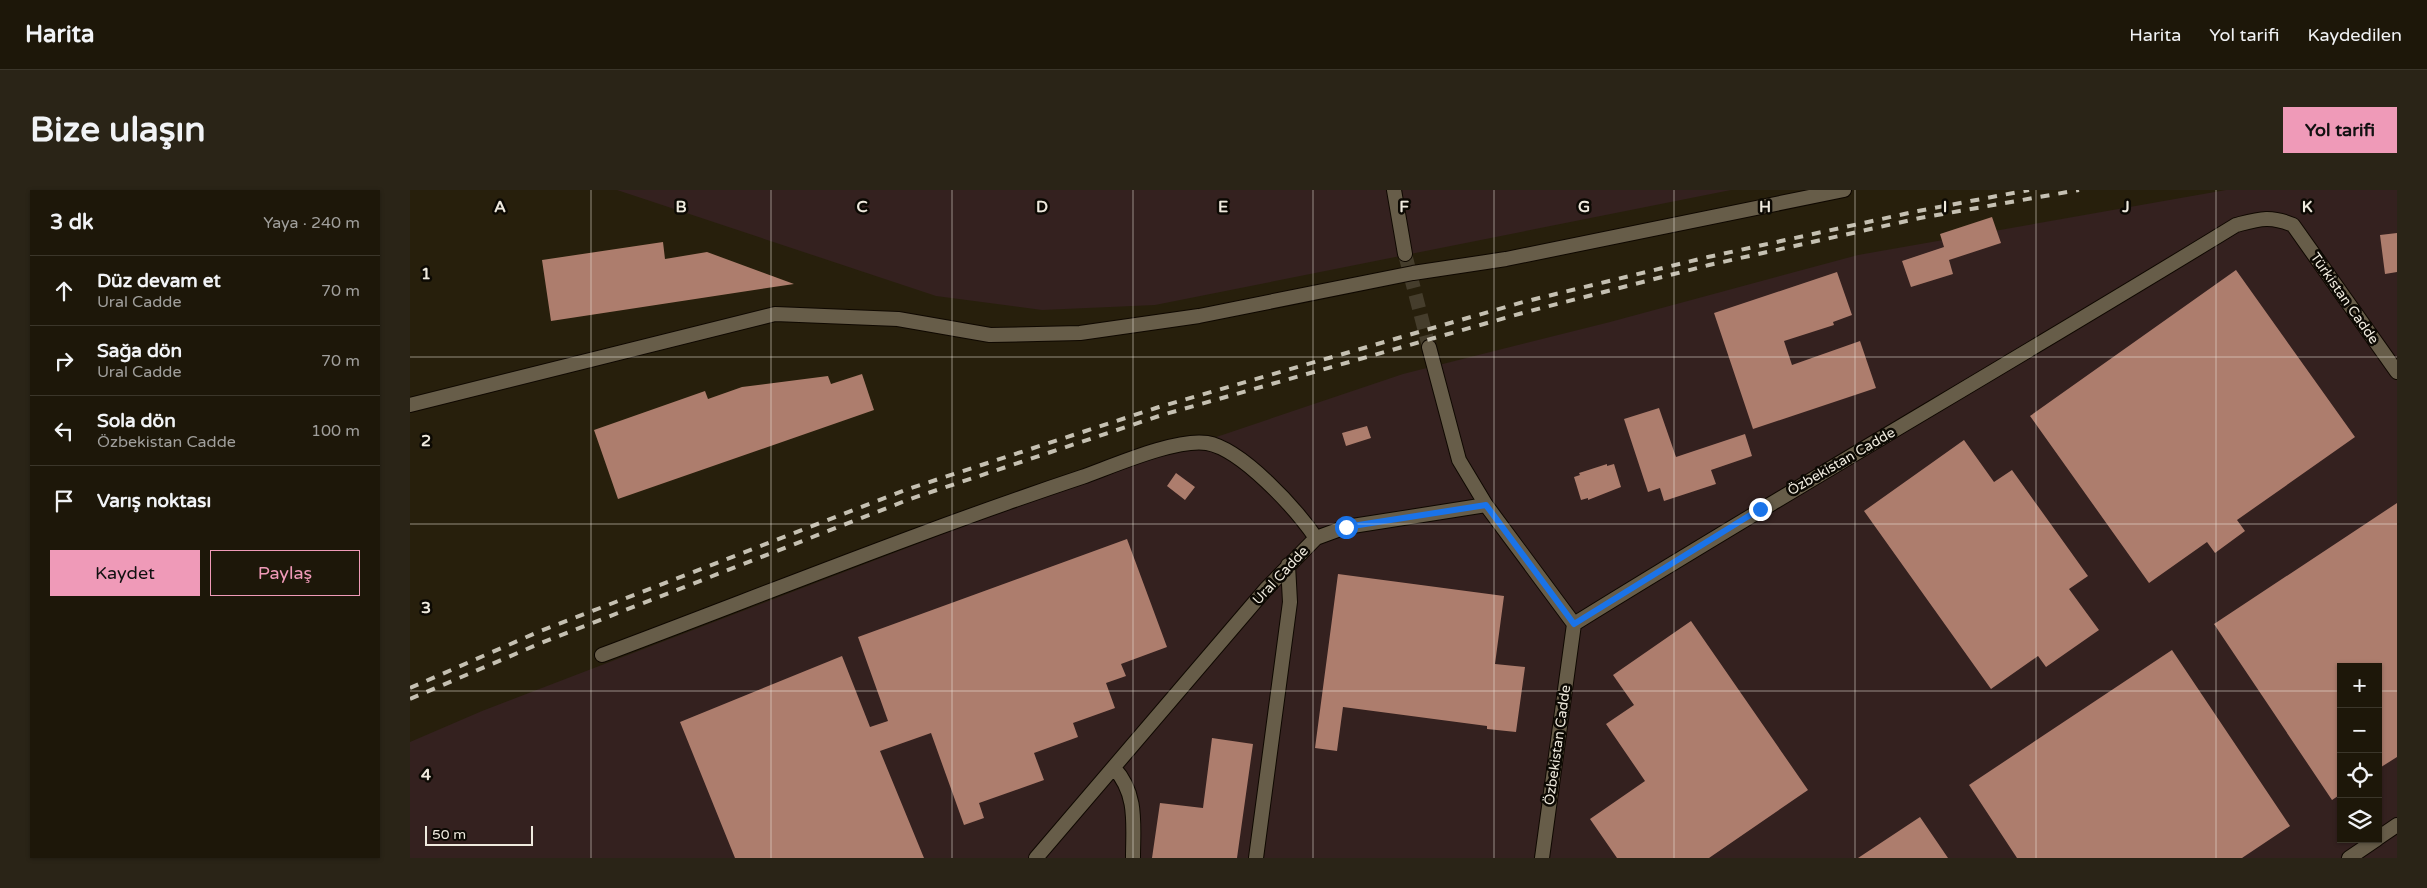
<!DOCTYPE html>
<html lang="tr">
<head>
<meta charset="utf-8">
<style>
  body { margin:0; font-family:"Varela Round",sans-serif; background:#2a2417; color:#f1f3f6 }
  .controls { position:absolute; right:15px; bottom:15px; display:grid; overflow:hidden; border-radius:0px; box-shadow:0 1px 4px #0004 }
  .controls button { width:45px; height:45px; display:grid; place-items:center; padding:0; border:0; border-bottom:1px solid #3b362a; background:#1d1709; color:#f1f3f6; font:25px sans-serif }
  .scale { position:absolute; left:15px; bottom:12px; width:108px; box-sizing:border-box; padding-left:5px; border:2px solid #efeade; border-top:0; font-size:14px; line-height:18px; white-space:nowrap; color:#efeade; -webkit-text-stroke:4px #0c0903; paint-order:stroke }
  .stop { position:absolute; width:15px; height:15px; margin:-11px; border:4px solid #1a73e8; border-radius:50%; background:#fff }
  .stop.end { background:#1a73e8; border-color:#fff; box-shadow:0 1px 5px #0008 }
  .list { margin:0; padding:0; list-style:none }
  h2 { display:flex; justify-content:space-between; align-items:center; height:65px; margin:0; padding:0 20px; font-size:21px }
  h2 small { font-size:16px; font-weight:400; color:#a09f9c }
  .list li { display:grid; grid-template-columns:32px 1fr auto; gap:15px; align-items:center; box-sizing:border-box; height:70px; padding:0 20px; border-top:1px solid #3b362a }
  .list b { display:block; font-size:19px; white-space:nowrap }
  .list p { margin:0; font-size:16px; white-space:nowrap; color:#a09f9c }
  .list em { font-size:16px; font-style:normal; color:#a09f9c }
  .actions { display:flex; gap:10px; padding:15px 20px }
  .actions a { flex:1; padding:11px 0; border:1px solid #ef9ab8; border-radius:0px; text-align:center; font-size:18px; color:#ef9ab8 }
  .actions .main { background:#ef9ab8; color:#111 }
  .icon { flex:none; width:28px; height:28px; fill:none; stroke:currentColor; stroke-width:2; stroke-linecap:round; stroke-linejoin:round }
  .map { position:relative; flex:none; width:1987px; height:668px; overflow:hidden; border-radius:0px }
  header { display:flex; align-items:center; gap:30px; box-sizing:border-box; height:70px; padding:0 25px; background:#1d1709; border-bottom:1px solid #3b362a }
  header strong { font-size:24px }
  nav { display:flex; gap:28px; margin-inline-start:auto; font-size:18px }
  .intro { display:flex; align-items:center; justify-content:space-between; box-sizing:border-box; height:120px; padding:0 30px }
  h1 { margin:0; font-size:35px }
  .button { padding:12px 22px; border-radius:0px; background:#ef9ab8; color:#111; font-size:18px; font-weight:700 }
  main { display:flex; gap:30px; padding:0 30px }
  aside { flex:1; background:#1d1709; border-radius:0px; box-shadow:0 1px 4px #0004 }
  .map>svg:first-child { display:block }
  .industrial { fill:#34211f; fill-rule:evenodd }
  .building { fill:#ad7d6d }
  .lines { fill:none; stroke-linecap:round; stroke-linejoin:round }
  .minor-tunnel { stroke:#453d2c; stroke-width:14; stroke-dasharray:14 7; stroke-linecap:butt }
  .minor-casing { stroke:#0f0800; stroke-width:16 }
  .tertiary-casing { stroke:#0f0800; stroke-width:16 }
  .minor { stroke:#675d49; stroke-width:14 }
  .tertiary { stroke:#675d49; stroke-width:14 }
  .rail { stroke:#c5c0b2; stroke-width:4; stroke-dasharray:9 9; stroke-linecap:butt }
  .route { stroke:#1a73e8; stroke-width:6 }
  .grid { fill:none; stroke:#efeade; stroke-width:1; stroke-opacity:0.55 }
  .labels { text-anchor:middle; stroke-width:5; stroke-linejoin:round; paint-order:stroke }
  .street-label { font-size:14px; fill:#efeade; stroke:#0c0903 }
  .grid-label { font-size:16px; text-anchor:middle; font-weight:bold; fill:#efeade; stroke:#0c0903; stroke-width:5; stroke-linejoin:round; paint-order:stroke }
</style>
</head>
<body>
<header>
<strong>Harita</strong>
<nav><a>Harita</a><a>Yol tarifi</a><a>Kaydedilen</a></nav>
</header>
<div class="intro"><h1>Bize ulaşın</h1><a class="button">Yol tarifi</a></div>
<main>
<aside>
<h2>3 dk<small>Yaya · 240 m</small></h2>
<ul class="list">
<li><svg class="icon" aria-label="ahead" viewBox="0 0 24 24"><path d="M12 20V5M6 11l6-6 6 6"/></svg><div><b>Düz devam et</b><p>Ural Cadde</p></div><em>70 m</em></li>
<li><svg class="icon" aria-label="right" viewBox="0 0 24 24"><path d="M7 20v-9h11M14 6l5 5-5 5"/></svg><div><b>Sağa dön</b><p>Ural Cadde</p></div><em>70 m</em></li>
<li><svg class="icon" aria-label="left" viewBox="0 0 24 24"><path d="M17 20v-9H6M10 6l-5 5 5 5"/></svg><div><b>Sola dön</b><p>Özbekistan Cadde</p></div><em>100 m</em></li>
<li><svg class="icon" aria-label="arrive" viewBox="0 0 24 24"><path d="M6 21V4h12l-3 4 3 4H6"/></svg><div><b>Varış noktası</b></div></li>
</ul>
<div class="actions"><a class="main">Kaydet</a><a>Paylaş</a></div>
</aside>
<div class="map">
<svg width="1987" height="668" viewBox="0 0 1987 668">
  <rect width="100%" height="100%" fill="#271f0c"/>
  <path class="industrial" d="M 207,0 L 1321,0 L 745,115 L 632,120 L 526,106 Z
    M 1816,0 L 1987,0 L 1987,668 L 0,668 L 0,552 L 72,521 L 640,303 L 993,184 L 1200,132 L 1448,65 ZM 1931,477 L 1968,477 L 1968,649 L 1931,649 Z"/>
  <path class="building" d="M 1582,27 L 1591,53 L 1539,70 L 1543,84 L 1501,97 L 1492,71 L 1534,57 L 1530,44 Z
    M 1987,43 L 1987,82 L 1975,84 L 1970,45 Z
    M 253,52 L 255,69 L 297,62 L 384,94 L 141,131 L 132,70 Z
    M 1826,80 L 1945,247 L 1827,330 L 1835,341 L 1805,363 L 1797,352 L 1739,393 L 1620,226 Z
    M 1427,82 L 1442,125 L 1423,132 L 1424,135 L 1374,151 L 1382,175 L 1450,151 L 1466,198 L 1343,239 L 1304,123 Z
    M 452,184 L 464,220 L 208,309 L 184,240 L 295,201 L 298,209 L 332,197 L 418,186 L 421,194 Z
    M 1249,218 L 1266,267 L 1335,244 L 1342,266 L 1301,280 L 1306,294 L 1254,311 L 1250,298 L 1238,302 L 1214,229 Z
    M 957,236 L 961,248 L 936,256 L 932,243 Z
    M 1554,250 L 1584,292 L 1602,280 L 1678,386 L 1659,399 L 1689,440 L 1636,477 L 1628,466 L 1581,499 L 1454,321 Z
    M 1197,274 L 1197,276 L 1204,274 L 1211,297 L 1178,310 L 1178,308 L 1171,310 L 1164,287 L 1170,285 L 1169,283 Z
    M 766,283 L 785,297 L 775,310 L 757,296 Z
    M 1987,313 L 1987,567 L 1968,579 L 1968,477 L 1931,477 L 1931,604 L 1922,610 L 1804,434 Z
    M 717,349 L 757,457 L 711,474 L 716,486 L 696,493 L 705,518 L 663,533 L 668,547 L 624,563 L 634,590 L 569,613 L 574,628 L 554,635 L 521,543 L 470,561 L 514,668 L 325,668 L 270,532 L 432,466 L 460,537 L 478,531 L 448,447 Z
    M 928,384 L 1094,406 L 1085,474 L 1115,477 L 1106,542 L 1077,539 L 1077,536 L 933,517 L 927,561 L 905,558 Z
    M 1281,431 L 1398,600 L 1299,668 L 1207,668 L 1180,629 L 1235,591 L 1196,534 L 1224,515 L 1203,485 Z
    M 1762,460 L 1880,636 L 1832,668 L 1607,668 L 1559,595 Z
    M 802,548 L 843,554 L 827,668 L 742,668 L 750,613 L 793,618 Z
    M 1510,627 L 1538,668 L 1448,668 Z"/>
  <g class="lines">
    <path class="minor-tunnel" d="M 995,64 L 1019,157"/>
    <defs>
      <path id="minor" d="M 984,0 L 995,64
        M 1019,157 L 1049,270 L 1076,315
        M 0,215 L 365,124 L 488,129 L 580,145 L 670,143 L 789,126 L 1003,83 L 1096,69 L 1434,0
        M 192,465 C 352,405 510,341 672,287 C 703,276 766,248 797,253 C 832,259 886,319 906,348
        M 704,578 C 728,604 723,635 723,668
        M 626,668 L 856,399 L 906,348 L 936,337 L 1076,315 L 1164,434
        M 846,668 L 880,412 L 878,375
        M 1132,668 L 1164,434 C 1383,298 1606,170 1826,35 C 1849,29 1860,25 1883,35 L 1987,182"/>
      <path id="tertiary" d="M 1968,648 L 1987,635
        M 1939,668 L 1967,649"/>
    </defs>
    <use href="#minor" class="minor-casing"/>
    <use href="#tertiary" class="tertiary-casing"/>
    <use href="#minor" class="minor"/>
    <use href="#tertiary" class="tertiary"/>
    <path class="rail" d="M 0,498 L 128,442 L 498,299 L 749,217 L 1113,112 L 1298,67 L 1508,21 L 1619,0
      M 0,509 L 131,453 L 500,309 L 752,225 L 1116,122 L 1299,75 L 1510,28 L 1669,0"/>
  </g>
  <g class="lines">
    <path class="route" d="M 936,337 L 1076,315 L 1164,434 L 1350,319"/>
  </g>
  <path class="grid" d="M 181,0 L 181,668M 361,0 L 361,668M 542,0 L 542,668M 723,0 L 723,668M 903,0 L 903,668M 1084,0 L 1084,668M 1264,0 L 1264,668M 1445,0 L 1445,668M 1626,0 L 1626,668M 1806,0 L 1806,668M 0,167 L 1987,167M 0,334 L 1987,334M 0,501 L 1931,501M 1968,501 L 1987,501"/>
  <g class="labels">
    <g class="street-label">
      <text transform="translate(1935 108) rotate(55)" y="5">Türkistan Cadde</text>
      <text transform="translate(1431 271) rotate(-30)" y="5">Özbekistan Cadde</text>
      <text transform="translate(870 385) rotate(-47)" y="5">Ural Cadde</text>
      <text transform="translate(1147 555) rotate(-82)" y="5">Özbekistan Cadde</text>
    </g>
  </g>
  <g class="grid-label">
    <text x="90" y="22">A</text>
    <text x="271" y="22">B</text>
    <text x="452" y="22">C</text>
    <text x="632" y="22">D</text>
    <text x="813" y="22">E</text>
    <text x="994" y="22">F</text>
    <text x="1174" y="22">G</text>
    <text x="1355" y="22">H</text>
    <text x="1535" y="22">I</text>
    <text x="1716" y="22">J</text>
    <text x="1897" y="22">K</text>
    <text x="16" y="89">1</text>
    <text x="16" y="256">2</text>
    <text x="16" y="423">3</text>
    <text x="16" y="590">4</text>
  </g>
</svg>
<div class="controls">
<button>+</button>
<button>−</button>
<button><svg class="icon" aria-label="locate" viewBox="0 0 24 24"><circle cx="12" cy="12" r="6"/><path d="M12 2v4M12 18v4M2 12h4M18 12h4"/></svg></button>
<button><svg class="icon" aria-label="layers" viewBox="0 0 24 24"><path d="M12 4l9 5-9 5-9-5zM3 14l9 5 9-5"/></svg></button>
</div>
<div class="scale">50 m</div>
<div class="stop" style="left:936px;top:337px"></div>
<div class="stop end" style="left:1350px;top:319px"></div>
</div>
</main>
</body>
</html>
